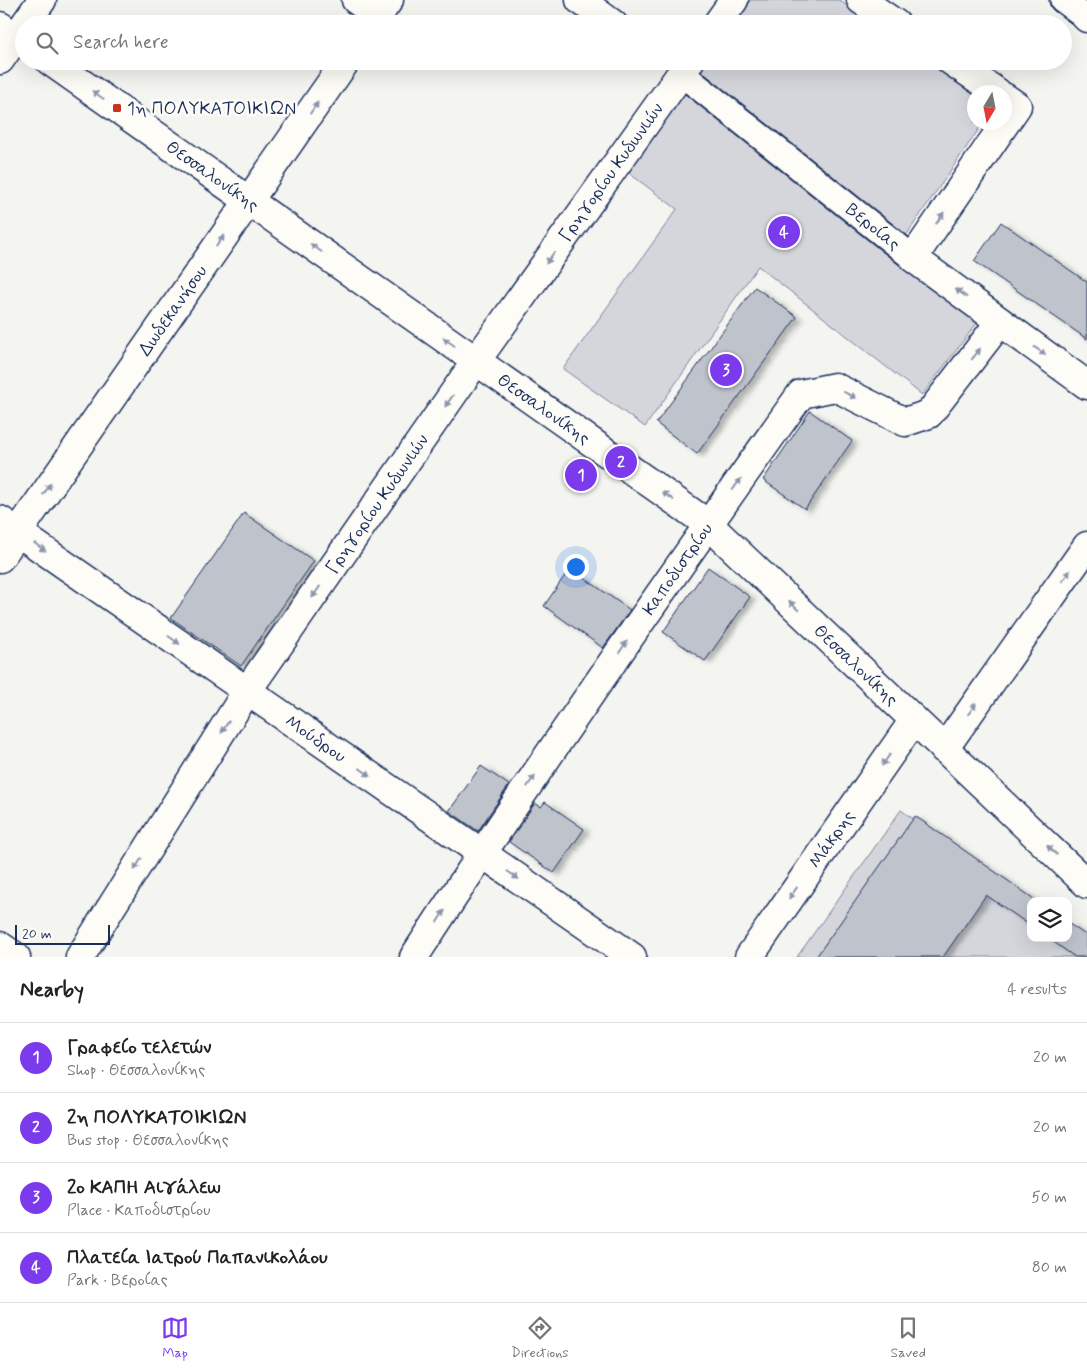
<!DOCTYPE html>
<html lang="en">
<head>
<meta charset="utf-8">
<style>
  body { margin:0; font-family:Mynerve,sans-serif; background:#f2f2f2; color:#222 }
  .controls { position:absolute; right:15px; bottom:15px; display:grid; overflow:hidden; border-radius:10px; box-shadow:0 5px 20px #0002 }
  .controls button { width:45px; height:45px; display:grid; place-items:center; padding:0; border:0; border-bottom:1px solid #e0e0e0; background:#fff; color:#222; font:25px sans-serif }
  .compass { position:absolute; left:967px; top:85px; width:45px; height:45px; border-radius:50%; background:#fff; box-shadow:0 5px 20px #0002; rotate:190deg }
  .scale { position:absolute; left:15px; bottom:12px; width:95px; box-sizing:border-box; padding-left:5px; border:2px solid #1b2f5e; border-top:0; font-size:14px; line-height:18px; white-space:nowrap; color:#1b2f5e; -webkit-text-stroke:4px #fdfcf7; paint-order:stroke }
  .you { position:absolute; left:575px; top:566px; width:18px; height:18px; margin:-12px; border:4px solid #fff; border-radius:50%; background:#1a73e8; box-shadow:0 0 0 8px #1a73e833 }
  .badge { display:grid; place-items:center; width:32px; height:32px; border-radius:50%; background:#7c3aed; color:#fff; font-size:16px; font-weight:700 }
  .pin { position:absolute; translate:-50% -50%; border:2px solid #fff; box-shadow:0 1px 5px #0006 }
  .list { margin:0; padding:0; list-style:none }
  h2 { display:flex; justify-content:space-between; align-items:center; height:65px; margin:0; padding:0 20px; font-size:21px }
  h2 small { font-size:16px; font-weight:400; color:#767676 }
  .list li { display:grid; grid-template-columns:32px 1fr auto; gap:15px; align-items:center; box-sizing:border-box; height:70px; padding:0 20px; border-top:1px solid #e0e0e0 }
  .list b { display:block; font-size:19px; white-space:nowrap }
  .list p { margin:0; font-size:16px; white-space:nowrap; color:#767676 }
  .list em { font-size:16px; font-style:normal; color:#767676 }
  .icon { flex:none; width:28px; height:28px; fill:none; stroke:currentColor; stroke-width:2; stroke-linecap:round; stroke-linejoin:round }
  .map { position:relative; flex:none; width:1087px; height:957px; overflow:hidden }
  .search { position:absolute; background:#fff; box-shadow:0 5px 20px #0002; left:15px; right:15px; top:15px; height:55px; display:flex; align-items:center; gap:12px; box-sizing:border-box; padding:0 18px; border-radius:28px; color:#767676; font-size:19px }
  .sheet { height:345px; background:#fff }
  nav { display:flex; justify-content:space-around; align-items:center; box-sizing:border-box; height:70px; border-top:1px solid #e0e0e0; background:#fff; font-size:14px; color:#767676 }
  nav a { display:grid; justify-items:center; gap:2px }
  nav .on { color:#7c3aed }
  .map>svg:first-child { display:block }
  .green { fill:#d4d6db; stroke:#78829c }
  .building { fill:#bfc3cc; stroke:#1b2f5e; filter:url(#shadow) }
  .lines { fill:none; stroke-linecap:round; stroke-linejoin:round }
  .pedestrian-casing { stroke:#1b2f5e; stroke-width:29 }
  .minor-casing { stroke:#1b2f5e; stroke-width:31 }
  .tertiary-casing { stroke:#1b2f5e; stroke-width:31 }
  .pedestrian { stroke:#fdfcf7; stroke-width:25 }
  .minor { stroke:#fdfcf7; stroke-width:28 }
  .tertiary { stroke:#fdfcf7; stroke-width:28 }
  .oneway { fill:#8c96aa }
  .poi-dot { fill:#c8321e; stroke:#fdfcf7; stroke-width:2 }
  .labels { text-anchor:middle; stroke-width:5; stroke-linejoin:round; paint-order:stroke }
  .poi-label { font-size:18px; fill:#1b2f5e; stroke:#fdfcf7; text-anchor:start }
  .street-label { font-size:18px; fill:#1b2f5e; stroke:#fdfcf7 }
</style>
</head>
<body>
<div class="map">
<svg width="1087" height="957" viewBox="0 0 1087 957">
  <defs>
    <filter id="shadow"><feDropShadow dx="5.5" dy="3" stdDeviation="2.5" flood-color="#0004"/></filter>
  </defs>
  <rect width="100%" height="100%" fill="#f4f4f1"/>
  <filter id="ink" filterUnits="userSpaceOnUse"><feTurbulence type="fractalNoise" baseFrequency=".02" numOctaves="2"/><feDisplacementMap in="SourceGraphic" scale="10" xChannelSelector="R" yChannelSelector="G"/><feConvolveMatrix kernelMatrix="1 2 1 2 8 2 1 2 1" color-interpolation-filters="sRGB"/></filter>
  <g filter="url(#ink)">
    <path class="green" d="M 748,0 L 839,0 L 873,24 L 731,24 Z
      M 704,61 L 926,61 L 974,95 L 974,122 L 983,123 L 892,256 L 980,319 L 922,395 L 758,266 L 645,427 L 563,369 L 677,209 L 626,171 Z
      M 901,810 L 1031,904 L 1031,938 L 1068,938 L 1087,945 L 1087,957 L 797,957 Z"/>
    <path class="building" d="M 1001,222 L 1087,282 L 1087,339 L 974,261 Z
      M 755,287 L 797,317 L 697,454 L 656,423 Z
      M 810,411 L 852,441 L 805,509 L 763,480 Z
      M 244,513 L 314,561 L 241,666 L 171,618 Z
      M 708,567 L 750,597 L 705,661 L 663,632 Z
      M 570,568 L 630,610 L 603,648 L 544,606 Z
      M 481,766 L 509,785 L 478,831 L 449,811 Z
      M 545,802 L 584,829 L 554,873 L 509,842 L 535,803 L 541,807 Z
      M 915,816 L 1037,901 L 1031,901 L 1031,926 L 986,895 L 943,957 L 816,957 Z
      M 1068,923 L 1087,936 L 1087,957 L 1075,957 L 1048,938 L 1068,938 Z"/>
    <g class="lines">
      <defs>
        <g id="pedestrian">
          <path d="M 1063,0 L 1085,16"/>
          <path id="s1" d="M 681,73 L 913,258"/>
        </g>
        <g id="minor">
          <path d="M 356,0 L 378,16"/>
          <path d="M 580,0 L 613,24"/>
          <path d="M 861,0 L 896,24"/>
          <path d="M 1085,16 L 1087,18"/>
          <path d="M 25,24 L 42,0"/>
          <path d="M 372,24 L 389,0"/>
          <path d="M 717,24 L 734,0"/>
          <path d="M 951,61 L 997,92"/>
          <path d="M 1004,97 L 1017,106 L 913,258 L 1087,385"/>
          <path id="s2" d="M 0,520 L 632,957"/>
          <path id="s3" d="M 0,558 L 346,61"/>
          <path d="M 944,749 L 1087,546"/>
          <path d="M 0,946 L 16,957"/>
          <path id="s4" d="M 80,957 L 247,691 L 476,361 L 690,61"/>
          <path id="s5" d="M 414,957 C 538,766 669,579 801,394 L 835,387 L 905,422 L 929,414 L 1000,322"/>
          <path id="s6" d="M 749,957 L 914,720"/>
        </g>
        <g id="tertiary">
          <path d="M 0,26 L 24,43"/>
          <path d="M 0,60 L 16,37"/>
          <path id="s7" d="M 50,61 L 708,524 L 1087,884"/>
        </g>
      </defs>
      <use href="#pedestrian" class="pedestrian-casing"/>
      <use href="#minor" class="minor-casing"/>
      <use href="#tertiary" class="tertiary-casing"/>
      <use href="#pedestrian" class="pedestrian"/>
      <use href="#minor" class="minor"/>
      <use href="#tertiary" class="tertiary"/>
    </g>
    <defs><path id="oneway-solid" d="M-6-.8H1V-3.2L6.5 0L1 3.2V.8H-6Z" transform="scale(1.25)"/></defs>
    <g class="oneway">
      <use href="#oneway-solid" transform="translate(98 95) rotate(-145)"/>
      <use href="#oneway-solid" transform="translate(314 108) rotate(-55)"/>
      <use href="#oneway-solid" transform="translate(940 218) rotate(-56)"/>
      <use href="#oneway-solid" transform="translate(220 241) rotate(-55)"/>
      <use href="#oneway-solid" transform="translate(316 248) rotate(-145)"/>
      <use href="#oneway-solid" transform="translate(550 258) rotate(125)"/>
      <use href="#oneway-solid" transform="translate(961 293) rotate(-144)"/>
      <use href="#oneway-solid" transform="translate(449 342) rotate(-145)"/>
      <use href="#oneway-solid" transform="translate(1040 351) rotate(36)"/>
      <use href="#oneway-solid" transform="translate(976 354) rotate(-52)"/>
      <use href="#oneway-solid" transform="translate(850 395) rotate(26)"/>
      <use href="#oneway-solid" transform="translate(449 401) rotate(125)"/>
      <use href="#oneway-solid" transform="translate(737 484) rotate(-54)"/>
      <use href="#oneway-solid" transform="translate(47 489) rotate(-55)"/>
      <use href="#oneway-solid" transform="translate(668 496) rotate(-145)"/>
      <use href="#oneway-solid" transform="translate(40 547) rotate(35)"/>
      <use href="#oneway-solid" transform="translate(1066 576) rotate(-55)"/>
      <use href="#oneway-solid" transform="translate(316 592) rotate(125)"/>
      <use href="#oneway-solid" transform="translate(794 606) rotate(-136)"/>
      <use href="#oneway-solid" transform="translate(174 640) rotate(35)"/>
      <use href="#oneway-solid" transform="translate(623 647) rotate(-56)"/>
      <use href="#oneway-solid" transform="translate(972 709) rotate(-55)"/>
      <use href="#oneway-solid" transform="translate(225 727) rotate(122)"/>
      <use href="#oneway-solid" transform="translate(886 760) rotate(125)"/>
      <use href="#oneway-solid" transform="translate(365 772) rotate(35)"/>
      <use href="#oneway-solid" transform="translate(531 781) rotate(-56)"/>
      <use href="#oneway-solid" transform="translate(1052 850) rotate(-137)"/>
      <use href="#oneway-solid" transform="translate(138 864) rotate(122)"/>
      <use href="#oneway-solid" transform="translate(513 875) rotate(35)"/>
      <use href="#oneway-solid" transform="translate(793 893) rotate(125)"/>
      <use href="#oneway-solid" transform="translate(441 916) rotate(-57)"/>
    </g>
  </g>
  <rect class="poi-dot" x="112" y="103" width="10" height="10" rx="2.5"/>
  <g class="labels">
    <g class="poi-label">
      <text x="127" y="114">1η ΠΟΛΥΚΑΤΟΙΚΙΩΝ</text>
    </g>
    <g class="street-label">
      <text dy="6" stroke="none"><textPath href="#s4" startOffset="948">Γρηγορίου Κυδωνιών</textPath></text>
      <text dy="6" stroke="none"><textPath href="#s7" startOffset="199">Θεσσαλονίκης</textPath></text>
      <text dy="6" stroke="none"><textPath href="#s1" startOffset="246">Βεροίας</textPath></text>
      <text dy="6" stroke="none"><textPath href="#s3" startOffset="302">Δωδεκανήσου</textPath></text>
      <text dy="6" stroke="none"><textPath href="#s7" startOffset="604">Θεσσαλονίκης</textPath></text>
      <text dy="6" stroke="none"><textPath href="#s4" startOffset="542">Γρηγορίου Κυδωνιών</textPath></text>
      <text dy="6" stroke="none"><textPath href="#s5" startOffset="469">Καποδιστρίου</textPath></text>
      <text dy="6" stroke="none"><textPath href="#s7" startOffset="1009">Θεσσαλονίκης</textPath></text>
      <text dy="6" stroke="none"><textPath href="#s2" startOffset="384">Μούδρου</textPath></text>
      <text dy="6" stroke="none"><textPath href="#s6" startOffset="144">Μάκρης</textPath></text>
    </g>
  </g>
</svg>
<div class="controls">
<button><svg class="icon" aria-label="layers" viewBox="0 0 24 24"><path d="M12 4l9 5-9 5-9-5zM3 14l9 5 9-5"/></svg></button>
</div>
<svg class="compass" viewBox="-18 -18 36 36"><path d="M0-13l5 13h-10z" fill="#e53935"/><path d="M0 13l5-13h-10z" fill="#767676"/></svg>
<div class="scale">20 m</div>
<div class="you"></div>
<div class="pin badge" style="left:581px;top:475px">1</div>
<div class="pin badge" style="left:621px;top:462px">2</div>
<div class="pin badge" style="left:726px;top:370px">3</div>
<div class="pin badge" style="left:784px;top:232px">4</div>
<div class="search"><svg class="icon" aria-label="search" viewBox="0 0 24 24"><circle cx="10" cy="10" r="6"/><path d="M15 15l6 6"/></svg>Search here</div>
</div>
<section class="sheet">
<h2>Nearby<small>4 results</small></h2>
<ul class="list">
<li><span class="badge">1</span><div><b>Γραφείο τελετών</b><p>Shop · Θεσσαλονίκης</p></div><em>20 m</em></li>
<li><span class="badge">2</span><div><b>2η ΠΟΛΥΚΑΤΟΙΚΙΩΝ</b><p>Bus stop · Θεσσαλονίκης</p></div><em>20 m</em></li>
<li><span class="badge">3</span><div><b>2ο ΚΑΠΗ Αιγάλεω</b><p>Place · Καποδιστρίου</p></div><em>50 m</em></li>
<li><span class="badge">4</span><div><b>Πλατεία Ιατρού Παπανικολάου</b><p>Park · Βεροίας</p></div><em>80 m</em></li>
</ul>
</section>
<nav>
<a class="on"><svg class="icon" aria-label="map" viewBox="0 0 24 24"><path d="M3 6l6-2 6 2 6-2v14l-6 2-6-2-6 2zM9 4v14M15 6v14"/></svg>Map</a>
<a><svg class="icon" aria-label="directions" viewBox="0 0 24 24"><path d="M12 3l9 9-9 9-9-9zM9 14v-3h6M13 9l2 2-2 2"/></svg>Directions</a>
<a><svg class="icon" aria-label="saved" viewBox="0 0 24 24"><path d="M7 4h10v16l-5-4-5 4z"/></svg>Saved</a>
</nav>
</body>
</html>
